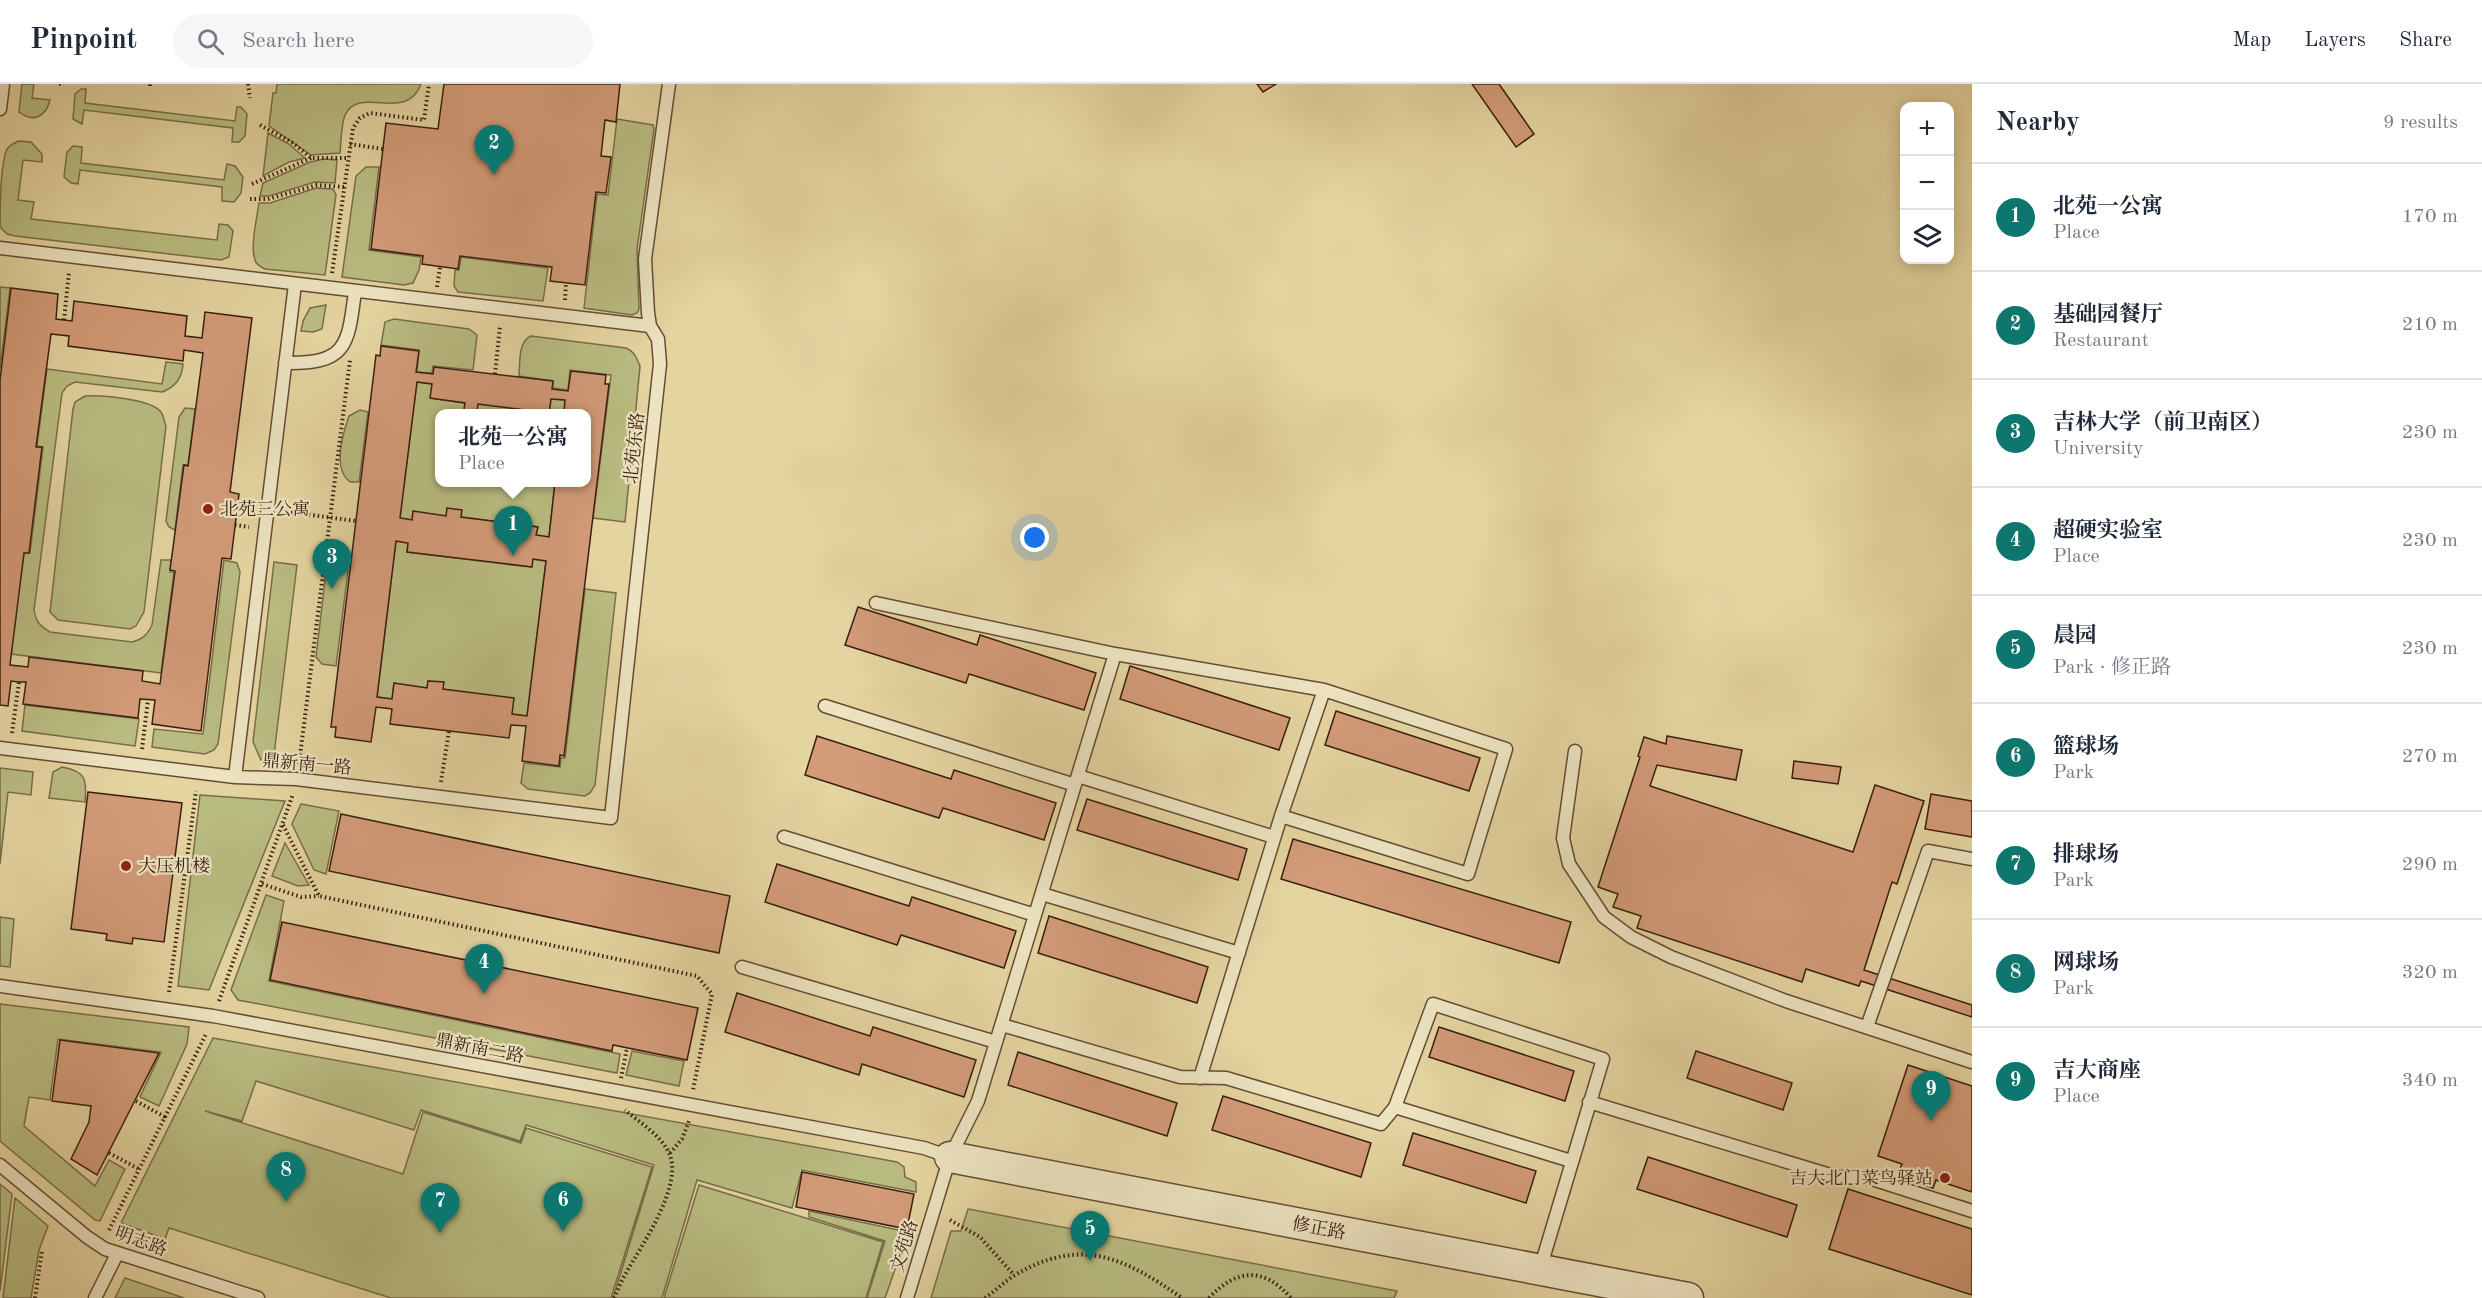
<!DOCTYPE html>
<html lang="en">
<head>
<meta charset="utf-8">
<style>
  body { margin:0; font-family:"Old Standard TT","Noto Serif SC",serif; background:#f6f6f7; color:#1f2937 }
  .controls { position:absolute; right:18px; top:18px; display:grid; overflow:hidden; border-radius:12px; box-shadow:0 3px 15px #0003 }
  .controls button { width:54px; height:54px; display:grid; place-items:center; padding:0; border:0; border-bottom:2px solid #e0e1e3; background:#fff; color:#1f2937; font:30px sans-serif }
  .you { position:absolute; left:1035px; top:454px; width:21px; height:21px; margin:-15px; border:4px solid #fff; border-radius:50%; background:#1a73e8; box-shadow:0 0 0 9px #1a73e833 }
  .badge { display:grid; place-items:center; width:39px; height:39px; border-radius:50%; background:#0f766e; color:#fff; font-size:20px; font-weight:700 }
  .pin { position:absolute; translate:-50% -50px; filter:drop-shadow(0 2px 3px #0008) }
  .pin::after { content:''; position:absolute; top:32px; width:21px; height:18px; background:inherit; clip-path:polygon(0 0,100% 0,50% 100%) }
  .popup { position:absolute; left:435px; top:325px; width:156px; height:78px; box-sizing:border-box; display:grid; place-content:center; border-radius:12px; background:#fff; filter:drop-shadow(0 2px 4px #0005); font-size:20px; white-space:nowrap; color:#747a83 }
  .popup b { font-size:22px; color:#1f2937 }
  .popup::after { content:''; position:absolute; left:50%; top:100%; margin-left:-12px; border:12px solid transparent; border-top-color:#fff }
  .list { margin:0; padding:0; list-style:none }
  h2 { display:flex; justify-content:space-between; align-items:center; height:78px; margin:0; padding:0 24px; font-size:26px }
  h2 small { font-size:20px; font-weight:400; color:#747a83 }
  .list li { display:grid; grid-template-columns:39px 1fr auto; gap:18px; align-items:center; box-sizing:border-box; height:108px; padding:0 24px; border-top:2px solid #e0e1e3 }
  .list b { display:block; font-size:22px; white-space:nowrap }
  .list p { margin:0; font-size:20px; white-space:nowrap; color:#747a83 }
  .list em { font-size:20px; font-style:normal; color:#747a83 }
  .icon { flex:none; width:33px; height:33px; fill:none; stroke:currentColor; stroke-width:2; stroke-linecap:round; stroke-linejoin:round }
  .map { position:relative; flex:none; width:1972px; height:1214px; overflow:hidden }
  header { display:flex; align-items:center; gap:36px; box-sizing:border-box; height:84px; padding:0 30px; background:#fff; border-bottom:2px solid #e0e1e3 }
  header strong { font-size:28px }
  nav { display:flex; gap:33px; margin-inline-start:auto; font-size:21px }
  .search { width:420px; height:54px; background:#f6f6f7; display:flex; align-items:center; gap:15px; box-sizing:border-box; padding:0 21px; border-radius:33px; color:#747a83; font-size:22px }
  main { display:flex }
  aside { flex:1; background:#fff }
  .map>svg:first-child { display:block }
  .green { fill:#b9bc81; stroke:#796d48; stroke-width:1.5 }
  .building { fill:#d39b78; stroke:#391e10; stroke-width:1.5; fill-rule:evenodd }
  .lines { fill:none; stroke-linecap:round; stroke-linejoin:round }
  .service-casing { stroke:#644c34; stroke-width:15 }
  .tertiary-casing { stroke:#644c34; stroke-width:33 }
  .path { stroke:#391e10; stroke-width:4; stroke-dasharray:1.5 3; stroke-linecap:butt }
  .service { stroke:#ede3c1; stroke-width:12 }
  .tertiary { stroke:#ede3c1; stroke-width:30 }
  .poi-dot { fill:#8f2418; stroke:#ede3c1; stroke-width:2 }
  .labels { text-anchor:middle; stroke-width:4.5; stroke-linejoin:round; paint-order:stroke }
  .street-label { font-size:18px; fill:#391e10; stroke:#ede3c1 }
  .poi-label { font-size:18px; fill:#391e10; stroke:#ede3c1; text-anchor:start }
</style>
</head>
<body>
<header>
<strong>Pinpoint</strong>
<div class="search"><svg class="icon" aria-label="search" viewBox="0 0 24 24"><circle cx="10" cy="10" r="6"/><path d="M15 15l6 6"/></svg>Search here</div>
<nav><a>Map</a><a>Layers</a><a>Share</a></nav>
</header>
<main>
<div class="map">
<svg width="1972" height="1214" viewBox="0 0 1972 1214">
  <rect width="100%" height="100%" fill="#e4d4a0"/>
  <filter id="stains"><feTurbulence type="fractalNoise" baseFrequency=".00333" numOctaves="4"/><feColorMatrix values="0 0 0 0 .2 0 0 0 0 .09 0 0 0 0 .02 0 0 0 .5 -.17"/></filter>
  <radialGradient id="worn" r=".72"><stop offset=".6" stop-color="#630" stop-opacity="0"/><stop offset="1" stop-color="#630" stop-opacity=".3"/></radialGradient>
  <path class="green" d="M 22,0 L 34,0 L 32,14 L 50,16 C 46,33 33,39 19,28 Z
    M 277,0 L 421,0 C 406,40 360,0 345,31 C 341,42 341,58 340,69 L 311,71 L 269,42 L 273,9 L 276,9 Z
    M 81,5 L 86,5 L 85,19 L 235,37 L 237,23 L 241,23 L 247,30 L 245,52 L 239,58 L 232,58 L 233,44 L 84,26 L 82,40 L 73,35 L 75,10 Z
    M 617,35 L 653,41 L 654,45 L 637,165 L 639,225 L 637,229 L 632,231 L 584,224 L 597,110 L 608,111 Z
    M 268,49 L 289,60 L 305,74 L 289,78 L 263,92 Z
    M 19,57 L 31,58 L 42,70 L 42,78 L 23,76 L 18,116 L 34,118 L 31,135 L 217,156 L 219,140 L 228,141 L 233,147 L 229,173 L 221,176 L 15,152 L 7,150 L 0,143 C 0,125 0,80 7,65 C 10,61 14,59 19,57 Z
    M 73,62 L 82,63 L 81,79 L 224,96 L 227,80 L 235,82 L 243,93 L 241,109 L 234,118 L 222,117 L 222,103 L 80,86 L 78,100 L 71,99 L 64,93 L 67,68 Z
    M 324,75 L 337,76 L 335,99 L 315,98 L 269,112 L 260,112 L 263,99 L 310,78 Z
    M 366,83 L 379,83 L 369,166 L 421,173 L 419,186 L 413,199 L 404,201 L 342,193 L 356,92 Z
    M 316,104 L 333,105 L 336,111 L 325,191 L 265,185 C 261,183 256,181 255,176 C 250,164 257,133 259,119 L 270,119 Z
    M 461,173 L 548,184 L 543,217 L 458,208 L 454,202 L 455,186 L 459,186 Z
    M 0,203 L 10,204 L 0,285 Z
    M 326,221 L 322,245 L 313,248 L 301,247 L 303,237 L 310,224 Z
    M 394,235 L 469,245 L 477,251 L 473,286 L 433,282 L 432,289 L 417,288 L 419,266 L 381,261 L 385,238 Z
    M 531,252 L 626,264 C 635,268 636,273 640,282 L 625,438 L 593,434 L 611,291 L 570,286 L 568,306 L 553,304 L 553,297 L 519,292 C 520,279 518,257 531,252 Z
    M 166,278 L 183,280 C 182,295 175,303 162,308 L 75,298 L 67,302 L 62,309 L 34,526 C 36,538 40,542 50,548 L 132,558 C 143,555 147,551 152,541 L 161,476 L 171,476 L 170,488 L 174,488 L 161,589 L 11,570 L 24,469 L 30,469 L 43,363 L 37,362 L 47,285 L 162,300 Z
    M 417,298 L 432,300 L 431,314 L 465,319 L 464,326 L 477,327 L 478,320 L 549,329 L 551,315 L 565,316 L 564,329 L 440,330 L 440,398 L 555,399 L 549,453 L 536,451 L 537,443 L 461,433 L 447,425 L 446,432 L 413,427 L 412,436 L 400,434 Z
    M 85,312 C 102,311 151,315 161,328 C 164,332 164,337 166,342 L 144,528 L 136,542 L 130,545 L 58,536 L 50,528 L 73,325 L 75,318 Z
    M 185,324 L 195,325 L 188,381 L 183,381 L 175,446 L 169,443 L 166,437 L 179,333 Z
    M 360,326 L 368,328 L 359,398 L 350,398 C 332,385 343,349 349,332 Z
    M 396,457 L 408,459 L 407,468 L 531,483 L 533,475 L 546,477 L 527,632 L 512,630 L 443,605 L 443,598 L 428,597 L 427,604 L 394,599 L 392,615 L 377,613 Z
    M 224,476 L 237,479 L 240,488 L 218,660 L 214,666 L 205,670 L 152,663 L 154,645 L 203,650 Z
    M 274,478 L 297,481 L 273,679 L 261,676 L 253,658 Z
    M 331,480 L 344,482 L 348,487 L 336,582 L 322,580 L 316,573 L 326,488 L 328,482 Z
    M 585,505 L 616,509 L 595,701 L 590,709 L 585,712 L 528,705 L 521,699 L 524,679 L 560,683 L 561,674 L 565,674 Z
    M 25,621 L 139,635 L 135,662 L 22,647 Z
    M 62,683 C 86,687 87,696 85,718 L 49,714 L 53,688 Z
    M 0,684 L 33,688 L 31,711 L 8,708 L 0,780 Z
    M 200,711 L 285,717 L 209,906 L 178,902 Z
    M 301,720 L 339,727 L 326,790 L 314,786 L 292,740 Z
    M 285,759 L 309,801 L 298,802 L 272,792 Z
    M 266,811 L 284,817 L 269,897 L 620,970 L 617,989 L 238,916 L 231,906 Z
    M 0,833 L 14,835 L 10,883 L 0,882 Z
    M 0,920 L 189,943 L 187,960 L 159,1022 L 140,1013 L 161,968 L 58,955 L 50,1016 L 29,1013 L 24,1042 L 95,1102 L 109,1076 L 125,1085 L 100,1137 L 95,1136 L 0,1057 Z
    M 213,954 L 897,1078 L 904,1083 L 905,1093 L 916,1098 L 916,1108 L 802,1086 L 792,1124 L 697,1096 L 662,1214 L 613,1214 L 654,1081 L 526,1041 L 520,1057 L 421,1026 L 414,1046 L 256,997 L 242,1037 L 205,1027 L 403,1090 L 423,1028 L 521,1059 L 526,1044 L 652,1083 L 611,1214 L 391,1214 L 169,1144 L 165,1155 L 121,1139 Z
    M 632,967 L 684,977 L 679,1002 L 626,991 Z
    M 0,1100 L 12,1110 L 0,1207 Z
    M 699,1101 L 883,1158 L 866,1214 L 664,1214 Z
    M 15,1114 L 48,1142 L 39,1166 L 31,1214 L 3,1214 Z
    M 968,1125 L 1397,1207 L 1394,1214 L 931,1214 L 951,1147 L 961,1147 Z
    M 809,1127 L 908,1148 L 885,1214 L 867,1214 L 885,1157 L 809,1133 Z
    M 125,1194 L 184,1214 L 115,1214 Z"/>
  <path class="building" d="M 444,0 L 620,0 L 616,38 L 605,36 L 601,72 L 611,73 L 606,109 L 596,108 L 585,201 L 550,197 L 552,183 L 460,172 L 458,185 L 422,180 L 423,172 L 371,165 L 386,39 L 438,45 Z
    M 1257,0 L 1276,0 L 1263,8 Z
    M 1472,0 L 1499,0 L 1534,50 L 1516,63 Z
    M 11,204 L 58,210 L 56,235 L 72,237 L 74,217 L 187,232 L 185,252 L 202,254 L 205,228 L 252,234 L 230,408 L 239,410 L 231,475 L 222,474 L 201,647 L 152,640 L 155,616 L 140,615 L 138,634 L 23,620 L 26,598 L 19,598 L 11,597 L 8,622 L 0,621 L 0,296 ZM 51,250 L 69,252 L 68,262 L 183,277 L 184,266 L 203,269 L 188,382 L 184,381 L 170,486 L 175,487 L 160,600 L 142,597 L 143,587 L 29,573 L 28,583 L 10,581 L 24,469 L 29,469 L 42,363 L 36,363 Z
    M 381,262 L 419,267 L 416,288 L 433,290 L 434,283 L 553,297 L 552,305 L 568,307 L 571,287 L 606,291 L 605,300 L 609,300 L 564,672 L 560,671 L 559,682 L 522,677 L 526,642 L 511,641 L 509,654 L 390,640 L 392,625 L 376,623 L 371,658 L 335,653 L 336,643 L 331,643 L 376,271 L 380,272 ZM 417,298 L 432,300 L 430,314 L 465,319 L 464,326 L 477,327 L 478,320 L 549,329 L 551,315 L 565,316 L 564,330 L 586,330 L 586,398 L 555,398 L 549,453 L 536,451 L 538,443 L 461,433 L 462,426 L 447,424 L 446,432 L 413,427 L 412,436 L 400,434 ZM 396,457 L 408,459 L 407,468 L 532,483 L 533,475 L 546,477 L 527,632 L 512,630 L 514,614 L 443,605 L 444,598 L 428,597 L 427,604 L 394,599 L 392,615 L 377,613 Z
    M 858,523 L 977,561 L 980,551 L 1096,589 L 1084,626 L 969,590 L 966,599 L 845,561 Z
    M 1130,582 L 1290,634 L 1279,666 L 1120,615 Z
    M 1336,627 L 1480,674 L 1469,707 L 1325,661 Z
    M 817,652 L 951,695 L 954,686 L 1056,719 L 1044,756 L 943,724 L 939,734 L 805,691 Z
    M 1667,652 L 1742,666 L 1736,696 L 1657,681 L 1650,702 L 1853,768 L 1875,701 L 1924,717 L 1897,800 L 1892,798 L 1864,886 L 1972,921 L 1972,933 L 1861,897 L 1859,902 L 1806,885 L 1802,898 L 1637,844 L 1641,832 L 1613,823 L 1618,810 L 1598,803 L 1640,673 L 1638,672 L 1644,653 L 1666,660 Z
    M 1794,677 L 1841,683 L 1838,700 L 1792,694 Z
    M 88,708 L 182,719 L 164,858 L 133,854 L 132,860 L 106,856 L 107,850 L 71,845 Z
    M 1931,710 L 1972,717 L 1972,753 L 1925,745 Z
    M 1087,715 L 1247,765 L 1238,796 L 1077,746 Z
    M 341,730 L 730,812 L 719,869 L 329,787 Z
    M 1293,755 L 1571,838 L 1559,879 L 1281,795 Z
    M 777,780 L 909,822 L 912,813 L 1016,847 L 1004,884 L 901,851 L 897,861 L 765,818 Z
    M 1049,832 L 1208,883 L 1197,919 L 1038,869 Z
    M 282,838 L 698,924 L 687,976 L 613,961 L 612,967 L 270,896 Z
    M 737,909 L 870,952 L 873,943 L 976,976 L 964,1013 L 862,980 L 859,991 L 725,948 Z
    M 1439,943 L 1574,987 L 1565,1017 L 1429,973 Z
    M 60,956 L 159,969 L 97,1091 L 71,1075 L 89,1038 L 91,1022 L 52,1017 Z
    M 1696,967 L 1792,999 L 1783,1026 L 1687,994 Z
    M 1018,968 L 1177,1019 L 1167,1052 L 1008,1001 Z
    M 1908,981 L 1972,1002 L 1972,1108 L 1936,1096 L 1933,1104 L 1908,1096 L 1910,1088 L 1900,1085 L 1902,1080 L 1878,1072 Z
    M 1223,1012 L 1371,1059 L 1361,1093 L 1212,1046 Z
    M 1413,1049 L 1536,1087 L 1526,1119 L 1403,1081 Z
    M 1648,1073 L 1797,1121 L 1787,1153 L 1637,1105 Z
    M 802,1088 L 914,1110 L 907,1145 L 796,1123 Z
    M 1848,1105 L 1972,1145 L 1972,1211 L 1829,1165 Z"/>
  <g class="lines">
    <defs>
      <path id="service" d="M 0,25 L 3,0
        M 0,164 L 650,242
        M 285,279 C 347,280 348,262 355,207
        M 876,519 L 1115,570 L 1324,606 L 1506,665 L 1468,790 L 1281,732
        M 825,622 L 1075,701
        M 0,664 L 235,693 L 296,695 L 611,734 L 660,280 L 658,255 L 650,242 L 648,229 L 645,175 L 669,0
        M 1575,667 L 1563,754 L 1569,780 L 1604,833 L 1631,853 L 1671,873 L 1786,917 L 1972,978
        M 1078,692 L 1274,753
        M 235,693 L 295,200
        M 784,753 L 1035,831
        M 1042,810 L 1239,869
        M 742,883 L 996,958
        M 0,902 L 213,932 L 924,1064 L 950,1073
        M 1002,941 L 1180,993 L 1226,994 L 1381,1040 L 1395,1023 L 1571,1077
        M 1867,943 L 1928,767 L 1972,775
        M 1200,994 L 1281,732 L 1324,606
        M 1589,1018 L 1837,1093 L 1869,1094 L 1972,1127
        M 1395,1023 L 1433,920 L 1603,975 L 1540,1185
        M 0,1081 L 87,1153 L 105,1165 L 258,1214
        M 95,1214 L 117,1170
        M 907,1214 L 950,1073 L 978,1017 L 1115,570"/>
      <path id="tertiary" d="M 950,1073 L 1688,1214"/>
    </defs>
    <use href="#service" class="service-casing"/>
    <use href="#tertiary" class="tertiary-casing"/>
    <path class="path" d="M 59,0 L 63,0
      M 248,0 L 250,14
      M 150,2 L 150,0
      M 260,41 L 293,59 L 311,74 L 348,74
      M 350,60 L 383,65
      M 252,100 L 311,74
      M 250,115 L 268,115 L 317,101 L 344,103
      M 332,189 L 353,44 L 360,34 L 370,29 L 424,36 L 429,0
      M 437,203 L 440,183
      M 565,216 L 566,199
      M 64,236 L 69,188
      M 495,290 L 500,242
      M 282,427 L 356,437
      M 235,441 L 249,443
      M 12,649 L 19,598
      M 142,665 L 148,616
      M 299,680 L 350,276
      M 441,698 L 449,647
      M 283,741 L 319,812 L 697,892 L 712,910 L 693,1006
      M 262,800 L 301,813 L 319,812
      M 169,908 L 196,707
      M 219,917 L 293,710
      M 621,994 L 627,964
      M 136,1017 L 165,1033
      M 109,1069 L 139,1085
      M 670,1069 L 682,1055 L 689,1037
      M 950,1136 L 980,1153 L 1014,1191
      M 109,1146 L 206,950
      M 35,1214 L 42,1167
      M 614,1214 C 618,1206 621,1197 626,1189 C 641,1162 686,1099 668,1067 C 659,1050 639,1038 625,1026
      M 985,1214 C 995,1207 1004,1198 1015,1191 C 1081,1152 1125,1174 1182,1214
      M 1209,1214 C 1237,1184 1264,1183 1291,1214"/>
    <use href="#service" class="service"/>
    <use href="#tertiary" class="tertiary"/>
  </g>
  <g class="poi-dot">
    <circle cx="208" cy="425" r="6"/>
    <circle cx="126" cy="782" r="6"/>
    <circle cx="1945" cy="1094" r="6"/>
  </g>
  <g class="labels">
    <g class="street-label">
      <text transform="translate(634 364) rotate(-84)" y="6">北苑东路</text>
      <text transform="translate(307 680) rotate(5)" y="6">鼎新南一路</text>
      <text transform="translate(480 964) rotate(11)" y="6">鼎新南二路</text>
      <text transform="translate(1319 1144) rotate(11)" y="6">修正路</text>
      <text transform="translate(141 1157) rotate(20)" y="6">明志路</text>
      <text transform="translate(904 1162) rotate(-73)" y="6">文苑路</text>
    </g>
    <g class="poi-label">
      <text x="220" y="431">北苑三公寓</text>
      <text x="138" y="788">大压机楼</text>
      <text x="1933" y="1100" text-anchor="end">吉大北门菜鸟驿站</text>
    </g>
  </g>
  <rect width="100%" height="100%" filter="url(#stains)"/>
  <rect width="100%" height="100%" fill="url(#worn)"/>
</svg>
<div class="controls">
<button>+</button>
<button>−</button>
<button><svg class="icon" aria-label="layers" viewBox="0 0 24 24"><path d="M12 4l9 5-9 5-9-5zM3 14l9 5 9-5"/></svg></button>
</div>
<div class="you"></div>
<div class="pin badge" style="left:513px;top:472px">1</div>
<div class="popup"><b>北苑一公寓</b>Place</div>
<div class="pin badge" style="left:494px;top:91px">2</div>
<div class="pin badge" style="left:332px;top:505px">3</div>
<div class="pin badge" style="left:484px;top:910px">4</div>
<div class="pin badge" style="left:1090px;top:1177px">5</div>
<div class="pin badge" style="left:563px;top:1148px">6</div>
<div class="pin badge" style="left:440px;top:1149px">7</div>
<div class="pin badge" style="left:286px;top:1118px">8</div>
<div class="pin badge" style="left:1931px;top:1037px">9</div>
</div>
<aside>
<h2>Nearby<small>9 results</small></h2>
<ul class="list">
<li><span class="badge">1</span><div><b>北苑一公寓</b><p>Place</p></div><em>170 m</em></li>
<li><span class="badge">2</span><div><b>基础园餐厅</b><p>Restaurant</p></div><em>210 m</em></li>
<li><span class="badge">3</span><div><b>吉林大学（前卫南区）</b><p>University</p></div><em>230 m</em></li>
<li><span class="badge">4</span><div><b>超硬实验室</b><p>Place</p></div><em>230 m</em></li>
<li><span class="badge">5</span><div><b>晨园</b><p>Park · 修正路</p></div><em>230 m</em></li>
<li><span class="badge">6</span><div><b>篮球场</b><p>Park</p></div><em>270 m</em></li>
<li><span class="badge">7</span><div><b>排球场</b><p>Park</p></div><em>290 m</em></li>
<li><span class="badge">8</span><div><b>网球场</b><p>Park</p></div><em>320 m</em></li>
<li><span class="badge">9</span><div><b>吉大商座</b><p>Place</p></div><em>340 m</em></li>
</ul>
</aside>
</main>
</body>
</html>
